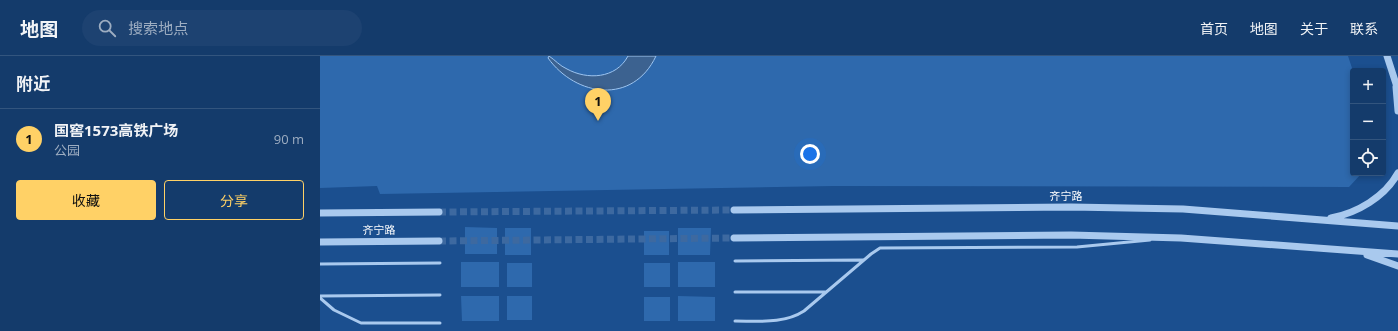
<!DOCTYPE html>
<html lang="zh">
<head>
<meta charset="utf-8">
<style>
  body { margin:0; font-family:"Open Sans","Noto Sans SC",sans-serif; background:#1d4271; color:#f1f3f6 }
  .controls { position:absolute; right:12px; top:12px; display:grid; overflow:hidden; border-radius:4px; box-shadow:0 2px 6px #0003 }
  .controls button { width:36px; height:36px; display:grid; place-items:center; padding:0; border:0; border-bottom:1px solid #33557e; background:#143b6b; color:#f1f3f6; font:20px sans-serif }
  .you { position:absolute; left:490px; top:98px; width:14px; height:14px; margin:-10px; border:3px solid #fff; border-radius:50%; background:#1a73e8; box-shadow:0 0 0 6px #1a73e833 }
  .badge { display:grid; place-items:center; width:26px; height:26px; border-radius:50%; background:#ffd166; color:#111; font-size:13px; font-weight:700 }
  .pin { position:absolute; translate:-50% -33px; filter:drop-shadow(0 1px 2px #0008) }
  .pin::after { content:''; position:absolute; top:21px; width:14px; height:12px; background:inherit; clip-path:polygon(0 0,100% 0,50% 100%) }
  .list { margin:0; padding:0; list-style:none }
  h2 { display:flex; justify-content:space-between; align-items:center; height:52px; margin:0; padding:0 16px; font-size:17px }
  h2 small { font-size:13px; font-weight:400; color:#9dadc1 }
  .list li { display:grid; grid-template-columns:26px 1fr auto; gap:12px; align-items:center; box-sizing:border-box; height:60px; padding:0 16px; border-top:1px solid #33557e }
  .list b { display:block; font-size:15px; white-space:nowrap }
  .list p { margin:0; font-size:13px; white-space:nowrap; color:#9dadc1 }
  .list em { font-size:13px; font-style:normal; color:#9dadc1 }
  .actions { display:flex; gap:8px; padding:12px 16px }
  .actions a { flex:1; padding:9px 0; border:1px solid #ffd166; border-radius:4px; text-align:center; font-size:14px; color:#ffd166 }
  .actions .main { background:#ffd166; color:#111 }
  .icon { flex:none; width:22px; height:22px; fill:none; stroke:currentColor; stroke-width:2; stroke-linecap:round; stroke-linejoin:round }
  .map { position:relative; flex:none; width:1078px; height:275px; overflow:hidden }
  header { display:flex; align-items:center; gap:24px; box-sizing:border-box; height:56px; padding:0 20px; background:#143b6b; border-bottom:1px solid #33557e }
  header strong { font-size:19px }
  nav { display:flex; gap:22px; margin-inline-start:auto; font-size:14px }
  .search { width:280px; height:36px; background:#1d4271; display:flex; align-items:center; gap:10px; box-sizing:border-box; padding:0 14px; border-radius:22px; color:#9dadc1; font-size:15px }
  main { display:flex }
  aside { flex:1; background:#143b6b }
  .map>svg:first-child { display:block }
  .green { fill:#2e69ad }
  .water { fill:#3c6290; stroke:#9cc4f0 }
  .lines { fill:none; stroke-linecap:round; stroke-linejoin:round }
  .tertiary-tunnel { stroke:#3d69a0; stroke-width:7; stroke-dasharray:7 3.5; stroke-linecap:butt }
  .service { stroke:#a9c9ee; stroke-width:3 }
  .tertiary { stroke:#a9c9ee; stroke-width:7 }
  .labels { text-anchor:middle; stroke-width:3; stroke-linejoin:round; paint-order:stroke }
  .street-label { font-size:11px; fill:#fff; stroke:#1b4f8f }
</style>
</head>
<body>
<header>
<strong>地图</strong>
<div class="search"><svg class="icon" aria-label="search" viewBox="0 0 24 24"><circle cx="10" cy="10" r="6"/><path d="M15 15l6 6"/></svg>搜索地点</div>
<nav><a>首页</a><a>地图</a><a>关于</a><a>联系</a></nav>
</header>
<main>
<aside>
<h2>附近<small></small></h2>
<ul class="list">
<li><span class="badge">1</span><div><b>国窖1573高铁广场</b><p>公园</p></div><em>90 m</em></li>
</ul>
<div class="actions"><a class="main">收藏</a><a>分享</a></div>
</aside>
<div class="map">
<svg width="1078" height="275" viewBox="0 0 1078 275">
  <rect width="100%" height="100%" fill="#1b4f8f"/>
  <path class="green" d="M 0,0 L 1028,0 L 1033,15 L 1033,117 L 1042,117 L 1029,131 L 513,130 L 60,138 L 57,130 L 0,132 Z
    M 145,171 L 177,172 L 177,198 L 145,198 Z
    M 185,172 L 211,172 L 211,199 L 185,199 Z
    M 358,172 L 391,172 L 390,199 L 358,199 Z
    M 324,175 L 349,175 L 349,199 L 324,199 Z
    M 141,206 L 179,206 L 179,231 L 141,231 Z
    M 358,206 L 395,206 L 395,231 L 358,231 Z
    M 187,207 L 212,207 L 212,231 L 187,231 Z
    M 324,207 L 350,207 L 350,231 L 324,231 Z
    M 141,240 L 179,240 L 179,265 L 142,265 Z
    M 187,240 L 212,240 L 212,264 L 187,264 Z
    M 358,240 L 395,241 L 395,265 L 358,265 Z
    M 324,241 L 350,241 L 350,265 L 324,265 Z"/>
  <path class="water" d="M 229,0 C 235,4 240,10 247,13 C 267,24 296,23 308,0 L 336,0 C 313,49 256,41 228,2 Z"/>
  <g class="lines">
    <path class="tertiary-tunnel" d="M 119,156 L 414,154
      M 119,185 L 414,182"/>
    <path class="service" d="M 415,205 L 543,204
      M 0,208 L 120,207
      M 415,236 L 506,236
      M 0,240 L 120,239
      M 0,242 L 14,254 L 41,267 L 120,267
      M 415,265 C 439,265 464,268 484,255 L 551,198 L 560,192 L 757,191 L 830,184"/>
    <path class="tertiary" d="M 1067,0 L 1078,34
      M 1076,31 L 1078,55
      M 414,154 L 751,151 L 863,153 L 1078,170
      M 0,157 L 119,156
      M 1011,162 C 1037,157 1065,141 1078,117
      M 414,182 L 751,179 L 861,182 L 1078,198
      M 0,186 L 119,185
      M 1047,199 L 1078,210"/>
  </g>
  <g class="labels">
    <g class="street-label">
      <text x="746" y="144">齐宁路</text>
      <text transform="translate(59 174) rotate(-1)" y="4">齐宁路</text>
    </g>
  </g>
</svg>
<div class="controls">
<button>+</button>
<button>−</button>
<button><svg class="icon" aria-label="locate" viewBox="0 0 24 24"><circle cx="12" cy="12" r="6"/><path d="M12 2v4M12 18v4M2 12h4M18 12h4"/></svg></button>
</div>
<div class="you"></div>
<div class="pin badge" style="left:278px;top:65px">1</div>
</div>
</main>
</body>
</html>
